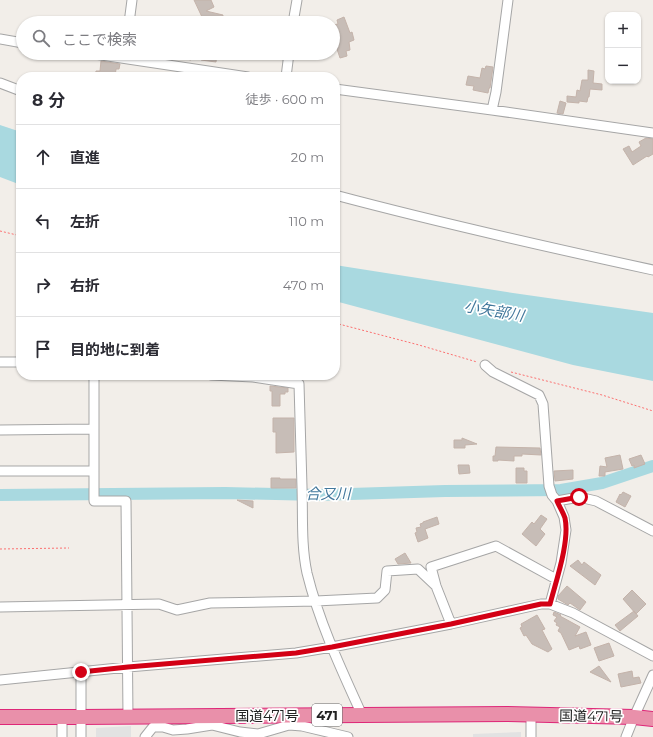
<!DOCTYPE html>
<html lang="ja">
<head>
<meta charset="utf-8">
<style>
  body { margin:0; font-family:Montserrat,"Noto Sans JP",sans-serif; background:#f2f2f3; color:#2b2b33 }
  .controls { position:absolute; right:12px; top:12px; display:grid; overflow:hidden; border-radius:8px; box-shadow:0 1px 3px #0004 }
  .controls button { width:36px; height:36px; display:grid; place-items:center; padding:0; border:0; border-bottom:1px solid #e1e1e2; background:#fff; color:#2b2b33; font:20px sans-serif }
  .stop { position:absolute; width:12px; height:12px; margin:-9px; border:3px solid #d30015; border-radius:50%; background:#fff }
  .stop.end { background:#d30015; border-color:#fff; box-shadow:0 1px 4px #0008 }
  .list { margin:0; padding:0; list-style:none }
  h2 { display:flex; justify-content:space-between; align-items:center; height:52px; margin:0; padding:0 16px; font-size:17px }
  h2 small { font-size:13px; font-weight:400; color:#7c7c81 }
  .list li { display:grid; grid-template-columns:26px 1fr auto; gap:12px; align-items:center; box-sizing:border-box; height:64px; padding:0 16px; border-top:1px solid #e1e1e2 }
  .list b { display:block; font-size:15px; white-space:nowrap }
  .list em { font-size:13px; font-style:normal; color:#7c7c81 }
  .icon { flex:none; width:22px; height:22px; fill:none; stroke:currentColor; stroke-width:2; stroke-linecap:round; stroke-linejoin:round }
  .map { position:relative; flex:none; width:653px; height:737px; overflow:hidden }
  .search { position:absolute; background:#fff; box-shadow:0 1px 3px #0004; left:16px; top:16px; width:324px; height:44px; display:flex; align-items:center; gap:10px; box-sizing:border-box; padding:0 14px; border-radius:22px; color:#7c7c81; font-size:15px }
  .panel { position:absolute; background:#fff; box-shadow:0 1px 3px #0004; left:16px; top:72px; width:324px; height:308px; border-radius:16px }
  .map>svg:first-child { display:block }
  .parking { fill:#e2e2e2 }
  .water { fill:#a9d9e0 }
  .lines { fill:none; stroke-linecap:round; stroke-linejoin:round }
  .river { stroke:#a9d9e0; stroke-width:12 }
  .building { fill:#c7bdb7; stroke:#c4b3aa }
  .minor-casing { stroke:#a6a6a6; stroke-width:11 }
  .highway-casing { stroke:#de2778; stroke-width:16 }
  .path { stroke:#fc7070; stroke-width:1; stroke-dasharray:2 2; stroke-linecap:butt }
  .minor { stroke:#fff; stroke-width:9 }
  .highway { stroke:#e990aa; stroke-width:14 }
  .route { stroke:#d30015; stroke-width:5 }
  .labels { text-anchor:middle; stroke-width:3.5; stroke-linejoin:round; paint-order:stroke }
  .shield { fill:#fff; stroke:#646464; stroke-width:1 }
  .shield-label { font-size:13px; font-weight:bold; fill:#222 }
  .street-label { font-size:14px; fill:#222; stroke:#fff }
  .water-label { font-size:15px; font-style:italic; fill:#42789c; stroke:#fff }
</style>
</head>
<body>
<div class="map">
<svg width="653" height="737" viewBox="0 0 653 737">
  <rect width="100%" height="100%" fill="#f2eee9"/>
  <path class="parking" d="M 131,726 L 131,737 L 96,737 L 96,728 Z
    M 521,732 L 521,737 L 473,737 L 473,734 Z"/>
  <path class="water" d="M 0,125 L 21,132 L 21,185 L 0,177 Z
    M 335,265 L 513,293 L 653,313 L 653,381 L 573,365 L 335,301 Z"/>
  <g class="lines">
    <path class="river" d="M 0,495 L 225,493 L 319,495 L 445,491 L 561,490 L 602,483 L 653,466"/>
  </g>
  <path class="building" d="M 194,0 L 211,0 L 214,7 L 206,11 L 223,15 L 222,23 L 196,23 L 202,17 Z
    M 344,17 L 350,33 L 352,32 L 354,40 L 349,42 L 350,50 L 346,51 L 347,56 L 340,58 L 333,37 L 333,25 L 338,24 L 337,20 Z
    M 184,53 L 193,53 L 191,60 L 182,58 Z
    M 202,53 L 217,53 L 216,62 L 201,60 Z
    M 101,61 L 120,64 L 119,69 L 116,69 L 115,77 L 95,77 L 96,71 L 100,71 Z
    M 486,66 L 493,67 L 490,88 L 489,88 L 488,93 L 473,90 L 474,86 L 466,85 L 468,76 L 480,78 L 482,68 L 485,69 Z
    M 588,70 L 594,71 L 593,83 L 602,84 L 602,90 L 590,89 L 589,97 L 588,97 L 587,102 L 579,101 L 579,103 L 567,102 L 567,96 L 576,97 L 577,90 L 580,91 L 582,80 L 588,80 Z
    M 560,101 L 566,103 L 563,114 L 557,113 Z
    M 646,138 L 653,139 L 653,154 L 648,157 L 647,156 L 633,165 L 623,149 L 629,146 L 632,152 L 641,146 L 639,142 Z
    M 270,386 L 288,388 L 288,392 L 285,392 L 285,394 L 280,394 L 280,406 L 272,406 L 272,391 L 270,391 Z
    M 273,418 L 294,418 L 294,452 L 276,453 L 276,432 L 273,432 Z
    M 462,438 L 477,444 L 465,445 L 465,448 L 454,448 L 454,440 L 462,440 Z
    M 496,447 L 540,448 L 541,455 L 522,454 L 522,456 L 514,456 L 514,461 L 498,460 L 498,461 L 493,461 L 493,456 L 495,456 Z
    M 620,455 L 623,469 L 605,472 L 605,476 L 599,476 L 600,466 L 607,467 L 605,458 Z
    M 641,455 L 645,464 L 634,468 L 634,465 L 632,466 L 629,459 Z
    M 458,465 L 469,465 L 470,473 L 459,474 Z
    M 516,468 L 524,468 L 524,471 L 527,471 L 527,483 L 516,483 Z
    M 573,470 L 573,479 L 555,481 L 554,471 Z
    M 271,478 L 280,478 L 280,479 L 296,479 L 296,488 L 271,488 Z
    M 623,492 L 631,496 L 625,507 L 616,502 L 620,494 L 621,495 Z
    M 237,500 L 253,501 L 253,508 Z
    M 541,515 L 547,519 L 540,529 L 545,534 L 536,546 L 522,534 L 532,522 L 534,524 Z
    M 437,517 L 439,524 L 425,529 L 428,538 L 418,542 L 415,533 L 417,532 L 416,528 L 421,527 L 420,524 L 423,523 L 423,522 Z
    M 405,553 L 411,563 L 398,564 L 395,559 Z
    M 578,560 L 582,565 L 584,562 L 601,575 L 595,585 L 570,566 Z
    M 567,586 L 586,602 L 580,610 L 570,603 L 568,605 L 558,599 L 558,596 Z
    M 632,590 L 646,604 L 636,614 L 623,599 Z
    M 634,611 L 638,616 L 620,631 L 615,625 Z
    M 554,612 L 561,615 L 560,616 L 580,627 L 575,636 L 586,632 L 591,645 L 580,649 L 579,646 L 569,650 L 561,633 L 558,631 L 560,627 L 556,625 L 557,623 L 554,621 L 557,617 L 553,615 Z
    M 537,615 L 545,629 L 542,630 L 552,649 L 548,652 L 532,644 L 526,635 L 524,636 L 520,628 L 522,627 L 521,624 Z
    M 609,643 L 614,656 L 599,661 L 594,648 Z
    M 599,666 L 611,682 L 590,672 Z
    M 632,671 L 633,678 L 639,677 L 641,683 L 621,687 L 618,674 Z"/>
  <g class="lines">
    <defs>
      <path id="minor" d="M 129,23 L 132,0
        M 293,23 L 297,0
        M 0,39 L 23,43
        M 88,53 L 248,77
        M 286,77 L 289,53
        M 0,83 L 21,91
        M 335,89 L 492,110 L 653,133
        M 492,110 L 496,92 L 508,0
        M 335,195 C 440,223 547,247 653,270
        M 0,362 L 21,362
        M 485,365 L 493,372 L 539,395 L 543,404 L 549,486 L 552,495 L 557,501 L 564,517 L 566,530 L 561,563 L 550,604
        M 94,375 L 94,501 L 126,501 L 128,717
        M 211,375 L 253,377 L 299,384 C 300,418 301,453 302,487 C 303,516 301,545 307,573 C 319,622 341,669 362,715
        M 0,430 L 94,429
        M 0,471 L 94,471
        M 557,501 L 579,497 L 596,501 L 653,531
        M 0,607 L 159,604 L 177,610 L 210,603 L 316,601 L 377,598 L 385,590 L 387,571 L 418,569 L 436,586
        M 451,624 L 436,586 L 431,567 L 496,546 L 556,579
        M 81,672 L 81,737
        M 0,680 L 128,667 L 296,653 L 332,647 L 451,624 L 541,604 L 550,604 L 573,613 L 653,656
        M 62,717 L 62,737
        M 145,737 L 153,727 L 163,727 L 173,730 L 187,729 L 212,725 L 240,732 L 258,734 L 289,725 L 302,726 L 348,737
        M 531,737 L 531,715
        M 626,737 L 634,717 L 653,675"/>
      <path id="highway" d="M 0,717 L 80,717 L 507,714 L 634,717 L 653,719"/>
    </defs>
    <use href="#minor" class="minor-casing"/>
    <use href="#highway" class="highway-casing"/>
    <path class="path" d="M 0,231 L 21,236
      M 335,323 L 419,345 L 477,362
      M 511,372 L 602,395 L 653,411
      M 0,549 L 69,548"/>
    <use href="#minor" class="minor"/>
    <use href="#highway" class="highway"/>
  </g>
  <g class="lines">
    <path class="route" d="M 81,672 L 128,667 L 296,653 L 332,647 L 451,624 L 541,604 L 550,604 C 556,581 570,541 565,518 C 563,512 559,506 557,501 L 579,497"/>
  </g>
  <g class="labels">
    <rect class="shield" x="312" y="704" width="30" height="22" rx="3"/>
    <g class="shield-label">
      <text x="327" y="720">471</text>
    </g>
    <g class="street-label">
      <text x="267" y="721">国道471号</text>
      <text transform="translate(591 716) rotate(1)" y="5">国道471号</text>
    </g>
    <g class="water-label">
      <text transform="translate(494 311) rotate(10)" y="5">小矢部川</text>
      <text x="328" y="499">合又川</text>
    </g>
  </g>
</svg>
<div class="controls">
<button>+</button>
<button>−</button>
</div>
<div class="stop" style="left:579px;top:497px"></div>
<div class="stop end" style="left:81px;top:672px"></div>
<div class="search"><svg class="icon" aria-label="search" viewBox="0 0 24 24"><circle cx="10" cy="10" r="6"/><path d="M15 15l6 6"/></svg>ここで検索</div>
<section class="panel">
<h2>8 分<small>徒歩 · 600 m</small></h2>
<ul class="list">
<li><svg class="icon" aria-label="ahead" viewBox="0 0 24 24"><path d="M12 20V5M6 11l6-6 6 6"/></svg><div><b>直進</b></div><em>20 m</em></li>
<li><svg class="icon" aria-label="left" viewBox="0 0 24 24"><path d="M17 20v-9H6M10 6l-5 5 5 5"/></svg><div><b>左折</b></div><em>110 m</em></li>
<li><svg class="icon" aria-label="right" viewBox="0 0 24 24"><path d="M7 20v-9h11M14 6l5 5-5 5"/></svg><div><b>右折</b></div><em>470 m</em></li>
<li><svg class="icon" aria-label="arrive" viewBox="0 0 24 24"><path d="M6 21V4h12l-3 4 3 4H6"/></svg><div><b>目的地に到着</b></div></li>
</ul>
</section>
</div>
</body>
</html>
